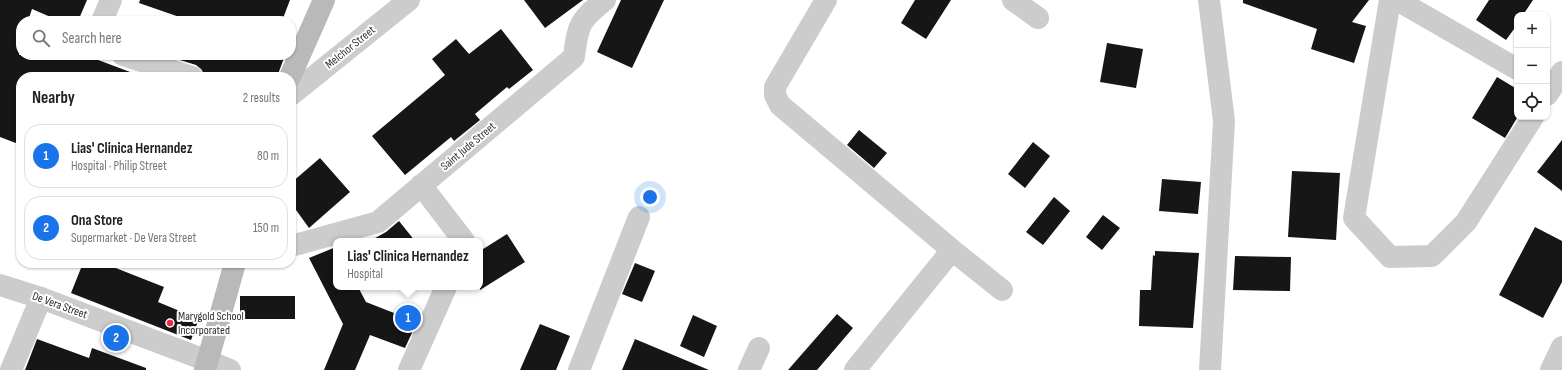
<!DOCTYPE html>
<html lang="en">
<head>
<meta charset="utf-8">
<style>
  body { margin:0; font-family:"Sofia Sans Condensed",sans-serif; background:#f2f2f2; color:#222 }
  .controls { position:absolute; right:12px; top:12px; display:grid; overflow:hidden; border-radius:8px; box-shadow:0 1px 3px #0004 }
  .controls button { width:36px; height:36px; display:grid; place-items:center; padding:0; border:0; border-bottom:1px solid #e0e0e0; background:#fff; color:#222; font:20px sans-serif }
  .you { position:absolute; left:650px; top:197px; width:14px; height:14px; margin:-10px; border:3px solid #fff; border-radius:50%; background:#1a73e8; box-shadow:0 0 0 6px #1a73e833 }
  .badge { display:grid; place-items:center; width:26px; height:26px; border-radius:50%; background:#1a73e8; color:#fff; font-size:13px; font-weight:700 }
  .pin { position:absolute; translate:-50% -50%; border:2px solid #fff; box-shadow:0 1px 4px #0006 }
  .popup { position:absolute; left:333px; top:238px; width:150px; height:52px; box-sizing:border-box; display:grid; place-content:center; border-radius:8px; background:#fff; filter:drop-shadow(0 1px 3px #0005); font-size:13px; white-space:nowrap; color:#767676 }
  .popup b { font-size:15px; color:#222 }
  .popup::after { content:''; position:absolute; left:50%; top:100%; margin-left:-8px; border:8px solid transparent; border-top-color:#fff }
  .list { margin:0; padding:0; list-style:none }
  h2 { display:flex; justify-content:space-between; align-items:center; height:52px; margin:0; padding:0 16px; font-size:17px }
  h2 small { font-size:13px; font-weight:400; color:#767676 }
  .list li { display:grid; grid-template-columns:26px 1fr auto; gap:12px; align-items:center; box-sizing:border-box; height:64px; margin:0 8px 8px; padding:0 8px; border:1px solid #e0e0e0; border-radius:16px }
  .list b { display:block; font-size:15px; white-space:nowrap }
  .list p { margin:0; font-size:13px; white-space:nowrap; color:#767676 }
  .list em { font-size:13px; font-style:normal; color:#767676 }
  .icon { flex:none; width:22px; height:22px; fill:none; stroke:currentColor; stroke-width:2; stroke-linecap:round; stroke-linejoin:round }
  .map { position:relative; flex:none; width:1562px; height:370px; overflow:hidden }
  .search { position:absolute; background:#fff; box-shadow:0 1px 3px #0004; left:16px; top:16px; width:280px; height:44px; display:flex; align-items:center; gap:10px; box-sizing:border-box; padding:0 14px; border-radius:16px; color:#767676; font-size:15px }
  .panel { position:absolute; background:#fff; box-shadow:0 1px 3px #0004; left:16px; top:72px; width:280px; height:196px; border-radius:16px }
  .map>svg:first-child { display:block }
  .building { fill:#161616 }
  .lines { fill:none; stroke-linecap:round; stroke-linejoin:round }
  .minor { stroke:#ccc; stroke-width:22 }
  .tertiary { stroke:#ccc; stroke-width:22 }
  .secondary { stroke:#b9b9b9; stroke-width:22 }
  .poi-dot { fill:#f12643; stroke:#fff; stroke-width:1.5 }
  .labels { text-anchor:middle; stroke-width:4; stroke-linejoin:round; paint-order:stroke }
  .street-label { font-size:12px; fill:#2f2f2f; stroke:#fff }
  .poi-label { font-size:12px; fill:#2f2f2f; stroke:#fff; text-anchor:start }
</style>
</head>
<body>
<div class="map">
<svg width="1562" height="370" viewBox="0 0 1562 370">
  <rect width="100%" height="100%" fill="#fff"/>
  <path class="building" d="M 0,0 L 87,0 L 78,21 L 60,21 L 32,9 L 28,21 L 21,21 L 21,47 L 19,55 L 85,55 L 138,75 L 138,77 L 21,77 L 21,145 L 0,137 Z
    M 140,0 L 290,0 L 282,21 L 191,21 L 139,3 Z
    M 524,0 L 583,0 L 545,28 Z
    M 621,0 L 664,0 L 632,68 L 597,52 Z
    M 915,0 L 951,0 L 926,39 L 901,23 Z
    M 1243,0 L 1369,0 L 1352,22 L 1366,26 L 1354,63 L 1311,49 L 1317,29 L 1243,3 Z
    M 1489,0 L 1533,0 L 1523,15 L 1517,15 L 1517,25 L 1506,40 L 1476,20 Z
    M 501,29 L 533,70 L 509,89 L 507,87 L 475,114 L 480,120 L 454,141 L 451,137 L 405,175 L 372,136 L 445,75 L 432,59 L 456,39 L 469,54 Z
    M 1107,43 L 1143,49 L 1136,88 L 1100,82 Z
    M 164,55 L 285,55 L 277,77 L 206,77 L 201,69 L 196,65 Z
    M 1497,77 L 1517,89 L 1517,118 L 1505,138 L 1472,118 Z
    M 859,130 L 887,153 L 874,168 L 847,145 Z
    M 1562,140 L 1562,191 L 1537,172 Z
    M 1033,142 L 1050,156 L 1025,188 L 1008,174 Z
    M 320,158 L 350,192 L 309,228 L 291,203 L 291,183 Z
    M 1292,171 L 1340,173 L 1336,240 L 1288,237 Z
    M 1162,179 L 1201,182 L 1198,214 L 1159,211 Z
    M 1054,197 L 1070,211 L 1043,245 L 1026,232 Z
    M 1103,215 L 1120,228 L 1102,250 L 1086,237 Z
    M 399,221 L 415,241 L 370,241 L 386,232 Z
    M 1535,227 L 1562,241 L 1562,282 L 1543,318 L 1499,295 Z
    M 507,234 L 525,262 L 480,290 L 480,251 Z
    M 336,247 L 336,287 L 358,287 L 366,302 L 417,322 L 405,348 L 370,335 L 355,370 L 324,370 L 343,324 L 309,258 Z
    M 1155,251 L 1199,253 L 1193,328 L 1139,326 L 1140,290 L 1151,290 L 1153,255 L 1155,256 Z
    M 1235,256 L 1291,257 L 1290,291 L 1233,290 Z
    M 83,263 L 103,263 L 164,287 L 158,302 L 199,319 L 191,340 L 71,293 Z
    M 635,263 L 655,271 L 642,302 L 622,294 Z
    M 240,296 L 295,296 L 295,319 L 240,319 Z
    M 837,314 L 853,328 L 817,370 L 788,370 Z
    M 693,315 L 717,326 L 704,357 L 680,346 Z
    M 540,324 L 570,336 L 556,370 L 520,370 Z
    M 37,339 L 89,358 L 92,348 L 146,368 L 146,370 L 25,370 Z
    M 635,339 L 709,370 L 622,370 Z"/>
  <g class="lines">
    <path class="minor" d="M 826,0 L 775,87 L 775,95 L 780,105 L 952,250 L 855,370
      M 1013,0 L 1038,18
      M 1209,0 L 1224,121 L 1210,370
      M 1390,0 L 1354,218 L 1390,257 L 1432,256 L 1466,222 L 1533,117
      M 1397,0 L 1517,69
      M 102,21 L 111,0
      M 123,55 L 192,77
      M 291,95 L 409,0
      M 1547,95 L 1562,72
      M 421,185 L 464,241
      M 291,246 L 378,222 L 574,57 C 578,24 579,21 605,0
      M 952,250 L 1002,290
      M 208,361 L 230,370
      M 11,370 L 41,298
      M 409,370 L 446,287
      M 579,370 L 639,217
      M 749,370 L 759,348
      M 1551,370 L 1562,347"/>
    <path class="tertiary" d="M 0,285 L 41,298 L 208,361"/>
    <path class="secondary" d="M 290,77 L 324,0
      M 205,370 L 235,263"/>
  </g>
  <circle class="poi-dot" cx="170" cy="323" r="4"/>
  <g class="labels">
    <g class="street-label">
      <text transform="translate(350 47) rotate(-39)" y="4">Melchor Street</text>
      <text transform="translate(468 146) rotate(-40)" y="4">Saint Jude Street</text>
      <text transform="translate(60 305) rotate(20)" y="4">De Vera Street</text>
    </g>
    <g class="poi-label">
      <text x="178" y="320">Marygold School<tspan x="178" dy="14">Incorporated</tspan></text>
    </g>
  </g>
</svg>
<div class="controls">
<button>+</button>
<button>−</button>
<button><svg class="icon" aria-label="locate" viewBox="0 0 24 24"><circle cx="12" cy="12" r="6"/><path d="M12 2v4M12 18v4M2 12h4M18 12h4"/></svg></button>
</div>
<div class="you"></div>
<div class="pin badge" style="left:408px;top:318px">1</div>
<div class="popup"><b>Lias' Clinica Hernandez</b>Hospital</div>
<div class="pin badge" style="left:116px;top:338px">2</div>
<div class="search"><svg class="icon" aria-label="search" viewBox="0 0 24 24"><circle cx="10" cy="10" r="6"/><path d="M15 15l6 6"/></svg>Search here</div>
<section class="panel">
<h2>Nearby<small>2 results</small></h2>
<ul class="list">
<li><span class="badge">1</span><div><b>Lias' Clinica Hernandez</b><p>Hospital · Philip Street</p></div><em>80 m</em></li>
<li><span class="badge">2</span><div><b>Ona Store</b><p>Supermarket · De Vera Street</p></div><em>150 m</em></li>
</ul>
</section>
</div>
</body>
</html>
